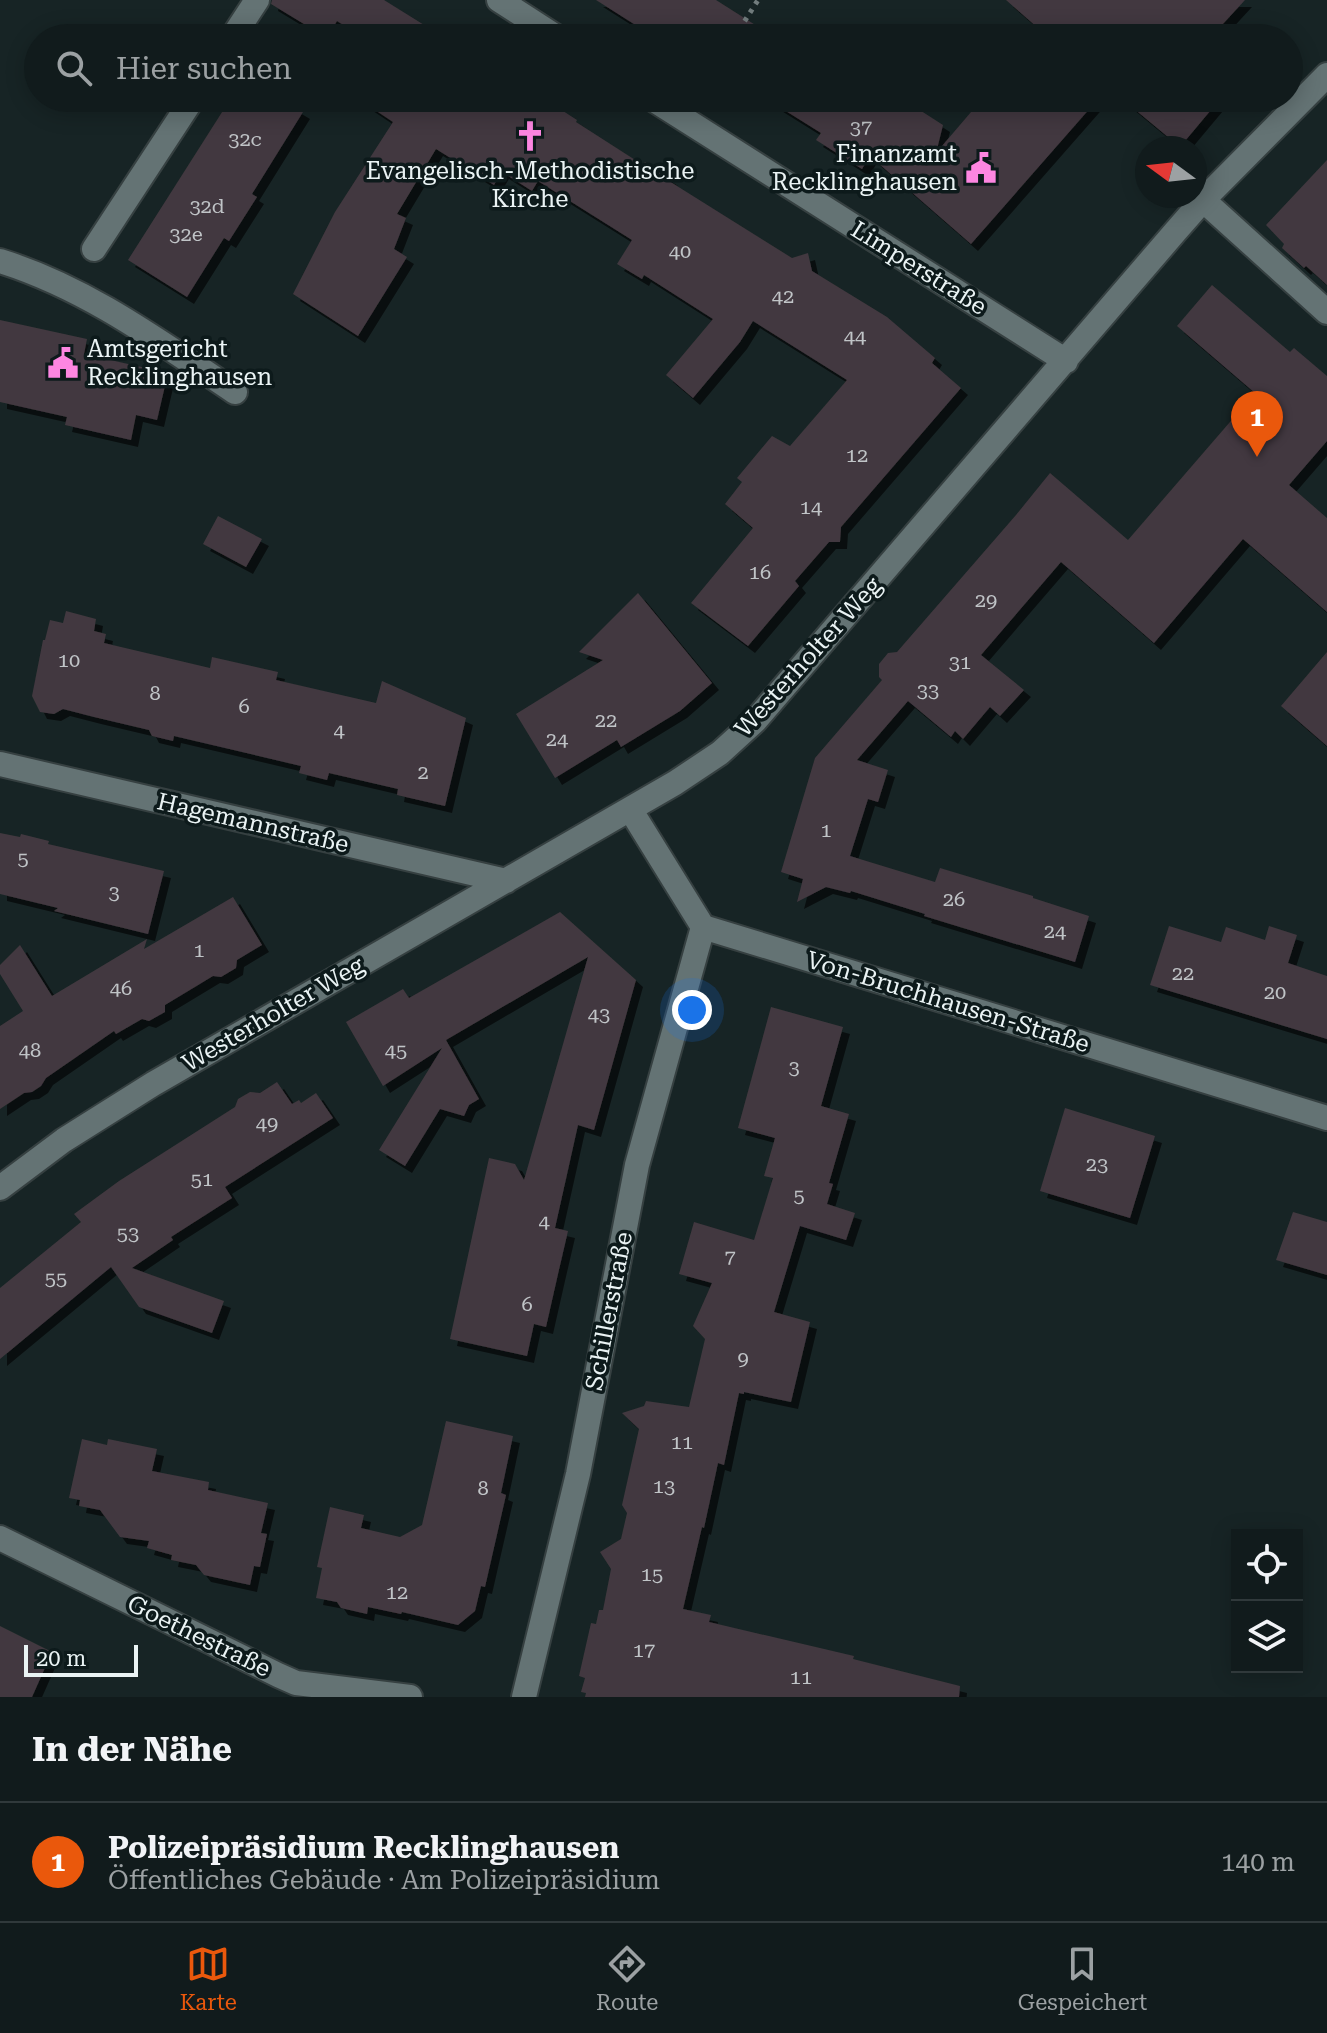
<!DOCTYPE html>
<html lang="de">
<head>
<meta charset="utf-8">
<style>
  body { margin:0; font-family:"Roboto Serif",serif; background:#1e2829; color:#f1f3f6 }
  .controls { position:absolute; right:24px; bottom:24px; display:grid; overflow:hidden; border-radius:0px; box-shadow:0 4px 20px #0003 }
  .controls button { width:72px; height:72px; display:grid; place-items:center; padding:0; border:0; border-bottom:2px solid #30393b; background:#111b1c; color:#f1f3f6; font:40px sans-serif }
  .compass { position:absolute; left:1135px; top:136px; width:72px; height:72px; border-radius:50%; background:#111b1c; box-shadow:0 4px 20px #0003; rotate:285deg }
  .scale { position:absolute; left:24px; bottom:20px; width:114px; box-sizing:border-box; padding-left:8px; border:4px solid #eaf3f4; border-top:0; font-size:22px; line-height:28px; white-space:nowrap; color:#eaf3f4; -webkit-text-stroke:6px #0d1a1b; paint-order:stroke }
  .you { position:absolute; left:692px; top:1010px; width:28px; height:28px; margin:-20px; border:6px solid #fff; border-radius:50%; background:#1a73e8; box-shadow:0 0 0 12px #1a73e833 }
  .badge { display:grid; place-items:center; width:52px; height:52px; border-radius:50%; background:#ea580c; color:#fff; font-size:26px; font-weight:700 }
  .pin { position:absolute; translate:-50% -66px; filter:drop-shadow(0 2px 4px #0008) }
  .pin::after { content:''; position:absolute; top:42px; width:28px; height:24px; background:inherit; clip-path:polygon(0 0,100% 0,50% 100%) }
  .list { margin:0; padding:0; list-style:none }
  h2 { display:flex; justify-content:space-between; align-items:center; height:104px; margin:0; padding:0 32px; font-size:34px }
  h2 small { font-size:26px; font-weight:400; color:#9ca1a3 }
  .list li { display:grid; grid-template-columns:52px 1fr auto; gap:24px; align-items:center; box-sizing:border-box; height:120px; padding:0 32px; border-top:2px solid #30393b }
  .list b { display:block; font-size:30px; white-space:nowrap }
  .list p { margin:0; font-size:26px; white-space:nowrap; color:#9ca1a3 }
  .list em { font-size:26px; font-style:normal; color:#9ca1a3 }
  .icon { flex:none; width:44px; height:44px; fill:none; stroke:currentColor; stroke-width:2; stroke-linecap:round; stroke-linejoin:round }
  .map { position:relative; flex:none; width:1327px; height:1697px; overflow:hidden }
  .search { position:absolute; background:#111b1c; box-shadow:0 4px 20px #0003; left:24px; right:24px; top:24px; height:88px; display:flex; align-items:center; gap:20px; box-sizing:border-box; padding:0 28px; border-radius:44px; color:#9ca1a3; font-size:30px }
  .sheet { height:224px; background:#111b1c }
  nav { display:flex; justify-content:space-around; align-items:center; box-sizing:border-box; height:112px; border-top:2px solid #30393b; background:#111b1c; font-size:22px; color:#9ca1a3 }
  nav a { display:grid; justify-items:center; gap:4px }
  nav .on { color:#ea580c }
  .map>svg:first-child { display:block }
  .building { fill:#42383f; filter:url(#shadow) }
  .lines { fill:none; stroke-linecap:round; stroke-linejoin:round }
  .minor-casing { stroke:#364041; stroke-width:28 }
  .path { stroke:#717c7d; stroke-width:5; stroke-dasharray:4 6; stroke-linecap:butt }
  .minor { stroke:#647374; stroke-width:24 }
  .labels { text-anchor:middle; stroke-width:7; stroke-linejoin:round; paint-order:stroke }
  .number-label { font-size:20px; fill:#c0c4c7 }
  .poi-label { font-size:24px; fill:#eaf3f4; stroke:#0d1a1b; text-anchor:end }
  .street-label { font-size:24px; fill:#eaf3f4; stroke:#0d1a1b }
</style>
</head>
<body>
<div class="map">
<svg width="1327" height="1697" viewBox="0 0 1327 1697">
  <defs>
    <filter id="shadow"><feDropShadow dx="7" dy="7" stdDeviation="0" flood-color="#0009"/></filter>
  </defs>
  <rect width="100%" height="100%" fill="#172425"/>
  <path class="building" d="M 272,0 L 384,0 L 445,38 L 364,38 L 337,21 L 327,38 L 271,4 Z
    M 596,0 L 716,0 L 776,38 L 656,38 Z
    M 1006,0 L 1245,0 L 1210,38 L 1058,38 L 1046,35 Z
    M 231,98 L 280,98 L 303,112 L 252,194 L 257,197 L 229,241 L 224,238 L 187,297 L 128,260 Z
    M 357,98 L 540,98 L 546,100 L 577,120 L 576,122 L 643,165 L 645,162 L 671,179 L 669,181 L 792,258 L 808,253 L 812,271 L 887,317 L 935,358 L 932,363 L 961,388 L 841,527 L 840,542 L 829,542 L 795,581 L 799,586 L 748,646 L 691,603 L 753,528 L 725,504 L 742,482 L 737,478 L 772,436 L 790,446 L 847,380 L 753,321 L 740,342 L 693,398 L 666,375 L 713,319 L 644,275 L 642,279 L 617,264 L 632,240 L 538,181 L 532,191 L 502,172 L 494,185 L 436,149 L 397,214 L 406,218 L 394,249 L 407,257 L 358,336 L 293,294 L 335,212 L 393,122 Z
    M 765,98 L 901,98 L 943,125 L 936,153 L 983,98 L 1099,98 L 971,244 L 870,156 L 862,169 L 816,140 L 821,133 Z
    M 1121,98 L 1221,98 L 1180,147 Z
    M 1327,160 L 1327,285 L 1306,266 L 1304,268 L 1282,248 L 1284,244 L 1266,225 Z
    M 1212,285 L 1290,352 L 1294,348 L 1327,376 L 1327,441 L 1289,485 L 1327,518 L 1327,612 L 1243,539 L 1154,643 L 1061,562 L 981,655 L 1024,690 L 1000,716 L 990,707 L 963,739 L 955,731 L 951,737 L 908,701 L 857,760 L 888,770 L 878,802 L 868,799 L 850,856 L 935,882 L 940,868 L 1033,896 L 1033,898 L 1089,916 L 1075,962 L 924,916 L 925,914 L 851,891 L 850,893 L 826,887 L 797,902 L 803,879 L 781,872 L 815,758 L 882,680 L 879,677 L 879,664 L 888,653 L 897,652 L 1016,515 L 1050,473 L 1128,540 L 1255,393 L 1177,326 Z
    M 0,320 L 87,339 L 84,354 L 168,373 L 157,420 L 136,415 L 131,440 L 65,425 L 67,417 L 0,402 Z
    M 218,516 L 262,539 L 246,567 L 203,544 Z
    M 638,593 L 712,683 L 680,711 L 621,747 L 617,740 L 555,778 L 516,714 L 603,660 L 579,652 Z
    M 66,611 L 96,619 L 94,631 L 106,634 L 104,643 L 210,668 L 212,657 L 278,672 L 276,680 L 376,703 L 382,681 L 466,718 L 445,806 L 397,795 L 398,789 L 329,773 L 327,780 L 299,773 L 301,766 L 174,736 L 173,741 L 152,736 L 149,730 L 94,717 L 63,709 L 54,714 L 40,712 L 32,696 L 43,640 L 45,640 L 50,620 L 63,623 Z
    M 1327,652 L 1327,746 L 1281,706 Z
    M 0,833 L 20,837 L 21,834 L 49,841 L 48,844 L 164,871 L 148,934 L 54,911 L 58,908 L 0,894 Z
    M 233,897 L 262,945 L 237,960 L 236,968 L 221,977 L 213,976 L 165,1005 L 165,1012 L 149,1021 L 142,1019 L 116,1034 L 114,1031 L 46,1078 L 41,1086 L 32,1092 L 24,1093 L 0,1109 L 0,1026 L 23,1011 L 0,974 L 0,965 L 20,945 L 52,996 L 147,939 L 144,949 Z
    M 560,912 L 636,980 L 594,1130 L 578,1125 L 555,1228 L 568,1231 L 558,1274 L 546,1327 L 534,1324 L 527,1356 L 450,1339 L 489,1158 L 515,1164 L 524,1180 L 588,957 L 446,1040 L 479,1099 L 469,1105 L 464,1116 L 440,1109 L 405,1166 L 379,1150 L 442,1048 L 383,1086 L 346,1022 L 403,989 L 409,998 Z
    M 1169,926 L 1221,942 L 1226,927 L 1265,940 L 1269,926 L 1297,935 L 1288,963 L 1327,976 L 1327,1039 L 1150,985 Z
    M 771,1007 L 843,1027 L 821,1106 L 849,1114 L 829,1183 L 833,1184 L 827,1204 L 855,1213 L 846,1240 L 800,1226 L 774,1312 L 810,1322 L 791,1402 L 744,1392 L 744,1394 L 739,1393 L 724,1465 L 718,1463 L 704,1528 L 702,1527 L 683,1609 L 711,1615 L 709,1622 L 854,1656 L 853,1659 L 960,1686 L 959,1697 L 585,1697 L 586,1693 L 581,1692 L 585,1678 L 579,1676 L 591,1623 L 596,1624 L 599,1610 L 603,1610 L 611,1569 L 600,1552 L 621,1539 L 627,1513 L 622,1505 L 639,1429 L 622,1413 L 644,1406 L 646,1401 L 689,1407 L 705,1339 L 693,1326 L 712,1283 L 679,1274 L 694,1222 L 754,1240 L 773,1178 L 764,1176 L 775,1138 L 738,1128 Z
    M 277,1082 L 292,1104 L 299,1100 L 301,1103 L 316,1093 L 333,1118 L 225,1187 L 232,1198 L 171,1237 L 173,1240 L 132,1268 L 224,1301 L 212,1333 L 139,1307 L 111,1267 L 0,1359 L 0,1288 L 81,1222 L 74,1214 L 119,1181 L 235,1107 L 238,1099 L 250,1092 L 260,1093 Z
    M 1065,1108 L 1155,1136 L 1130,1218 L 1040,1191 Z
    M 1293,1212 L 1327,1222 L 1327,1275 L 1276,1260 Z
    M 446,1421 L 513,1436 L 501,1493 L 506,1495 L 485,1587 L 481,1586 L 475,1611 L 458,1625 L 402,1612 L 401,1614 L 368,1607 L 367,1614 L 341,1608 L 337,1602 L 316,1598 L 322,1568 L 317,1567 L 330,1507 L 364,1515 L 361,1528 L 400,1537 L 422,1525 Z
    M 82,1439 L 107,1445 L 108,1439 L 157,1449 L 152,1471 L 209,1482 L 208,1490 L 268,1503 L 261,1533 L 267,1534 L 260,1567 L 254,1566 L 250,1585 L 204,1575 L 196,1565 L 171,1560 L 172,1555 L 147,1548 L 149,1541 L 120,1537 L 100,1510 L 79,1506 L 80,1500 L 69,1498 Z
    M 0,1626 L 52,1652 L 32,1697 L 0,1697 Z"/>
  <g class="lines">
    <defs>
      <path id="minor" d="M 499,0 L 558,38
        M 232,38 L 257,0
        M 651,98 L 1066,361
        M 1203,200 L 1327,312
        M 94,249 L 193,98
        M 0,261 C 87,288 160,342 235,392
        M 0,764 L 506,881
        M 630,809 L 703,927 L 1327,1118
        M 0,1188 L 64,1140 L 153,1084 L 675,783 L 720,753 L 755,721 L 1175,232 L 1203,200 L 1327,75
        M 0,1538 L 278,1675 L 296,1683 L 410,1697
        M 524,1697 L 578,1474 L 637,1165 L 703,927"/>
    </defs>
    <use href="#minor" class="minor-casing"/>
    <path class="path" d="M 734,38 L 758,0"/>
    <use href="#minor" class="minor"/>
  </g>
  <defs>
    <symbol id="church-bare" viewBox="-9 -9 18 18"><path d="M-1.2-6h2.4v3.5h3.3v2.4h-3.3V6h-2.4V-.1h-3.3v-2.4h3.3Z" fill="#fd86e1" stroke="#0d1a1b" stroke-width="2.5" paint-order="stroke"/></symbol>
    <symbol id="civic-bare" viewBox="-9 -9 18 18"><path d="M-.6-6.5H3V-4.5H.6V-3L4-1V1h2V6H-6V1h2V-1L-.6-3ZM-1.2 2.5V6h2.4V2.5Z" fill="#fd86e1" stroke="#0d1a1b" stroke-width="2.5" paint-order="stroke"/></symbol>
  </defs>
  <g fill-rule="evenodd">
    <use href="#church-bare" x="508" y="114" width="44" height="44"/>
    <use href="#civic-bare" x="959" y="146" width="44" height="44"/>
    <use href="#civic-bare" x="41" y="341" width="44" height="44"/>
  </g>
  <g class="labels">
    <g class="number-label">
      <text x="861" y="134">37</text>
      <text x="245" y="146">32c</text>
      <text x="207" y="213">32d</text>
      <text x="186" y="241">32e</text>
      <text x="680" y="258">40</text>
      <text x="783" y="303">42</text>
      <text x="855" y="343">44</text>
      <text x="857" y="462">12</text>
      <text x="811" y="514">14</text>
      <text x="760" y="579">16</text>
      <text x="986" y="607">29</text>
      <text x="69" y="667">10</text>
      <text x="960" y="669">31</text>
      <text x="928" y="697">33</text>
      <text x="155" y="700">8</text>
      <text x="244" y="713">6</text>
      <text x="606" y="727">22</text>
      <text x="339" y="737">4</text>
      <text x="557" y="746">24</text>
      <text x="423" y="779">2</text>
      <text x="826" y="837">1</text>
      <text x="23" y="865">5</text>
      <text x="114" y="899">3</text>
      <text x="954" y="906">26</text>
      <text x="1055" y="938">24</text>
      <text x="199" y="957">1</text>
      <text x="1183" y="980">22</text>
      <text x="121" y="995">46</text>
      <text x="1275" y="999">20</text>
      <text x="599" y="1021">43</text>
      <text x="30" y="1057">48</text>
      <text x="396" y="1057">45</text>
      <text x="794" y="1074">3</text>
      <text x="267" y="1130">49</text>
      <text x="1097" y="1171">23</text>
      <text x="202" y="1186">51</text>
      <text x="799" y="1202">5</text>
      <text x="544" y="1228">4</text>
      <text x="128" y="1240">53</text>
      <text x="730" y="1264">7</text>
      <text x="56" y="1285">55</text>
      <text x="527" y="1311">6</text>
      <text x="743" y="1365">9</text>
      <text x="682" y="1449">11</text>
      <text x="664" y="1493">13</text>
      <text x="483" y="1495">8</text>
      <text x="652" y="1581">15</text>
      <text x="397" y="1599">12</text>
      <text x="644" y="1657">17</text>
      <text x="801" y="1684">11</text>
    </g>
    <g class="poi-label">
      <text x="957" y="162">Finanzamt<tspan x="957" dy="28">Recklinghausen</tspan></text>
      <text x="530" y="179" text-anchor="middle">Evangelisch-Methodistische<tspan x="530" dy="28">Kirche</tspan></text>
      <text x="87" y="357" text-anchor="start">Amtsgericht<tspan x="87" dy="28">Recklinghausen</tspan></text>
    </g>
    <g class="street-label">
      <text transform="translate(919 268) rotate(32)" y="8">Limperstraße</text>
      <text transform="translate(808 657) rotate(-48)" y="8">Westerholter Weg</text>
      <text transform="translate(253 823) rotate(13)" y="8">Hagemannstraße</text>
      <text transform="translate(948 1002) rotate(17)" y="8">Von-Bruchhausen-Straße</text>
      <text transform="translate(273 1014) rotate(-30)" y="8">Westerholter Weg</text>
      <text transform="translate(609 1311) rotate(-79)" y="8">Schillerstraße</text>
      <text transform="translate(199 1636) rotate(26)" y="8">Goethestraße</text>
    </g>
  </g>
</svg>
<div class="controls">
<button><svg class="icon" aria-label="locate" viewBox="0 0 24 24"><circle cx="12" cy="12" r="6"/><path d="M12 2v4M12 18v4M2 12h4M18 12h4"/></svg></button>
<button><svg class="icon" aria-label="layers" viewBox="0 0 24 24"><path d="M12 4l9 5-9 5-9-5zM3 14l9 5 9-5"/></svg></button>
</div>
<svg class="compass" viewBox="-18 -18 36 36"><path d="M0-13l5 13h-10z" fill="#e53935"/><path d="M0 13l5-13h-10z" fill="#9ca1a3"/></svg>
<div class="scale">20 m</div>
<div class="you"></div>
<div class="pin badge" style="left:1257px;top:457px">1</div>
<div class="search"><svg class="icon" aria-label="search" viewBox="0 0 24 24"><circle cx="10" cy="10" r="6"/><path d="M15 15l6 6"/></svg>Hier suchen</div>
</div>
<section class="sheet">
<h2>In der Nähe<small></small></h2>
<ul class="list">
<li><span class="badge">1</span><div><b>Polizeipräsidium Recklinghausen</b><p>Öffentliches Gebäude · Am Polizeipräsidium</p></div><em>140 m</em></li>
</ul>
</section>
<nav>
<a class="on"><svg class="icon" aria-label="map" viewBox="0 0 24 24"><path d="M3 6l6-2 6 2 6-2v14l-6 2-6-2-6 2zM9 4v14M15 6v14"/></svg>Karte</a>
<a><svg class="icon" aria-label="directions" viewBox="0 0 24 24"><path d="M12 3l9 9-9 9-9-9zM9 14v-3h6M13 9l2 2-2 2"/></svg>Route</a>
<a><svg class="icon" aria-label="saved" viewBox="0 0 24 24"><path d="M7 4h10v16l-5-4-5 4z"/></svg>Gespeichert</a>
</nav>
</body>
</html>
